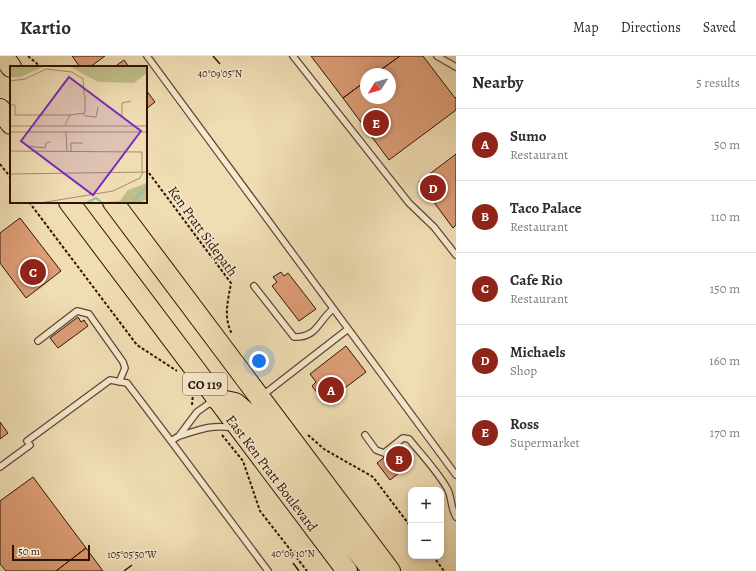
<!DOCTYPE html>
<html lang="en">
<head>
<meta charset="utf-8">
<style>
  body { margin:0; font-family:Alegreya,serif; background:#f2f2f3; color:#2b2b33 }
  .controls { position:absolute; right:12px; bottom:12px; display:grid; overflow:hidden; border-radius:8px; box-shadow:0 2px 6px #0003 }
  .controls button { width:36px; height:36px; display:grid; place-items:center; padding:0; border:0; border-bottom:1px solid #e1e1e2; background:#fff; color:#2b2b33; font:20px sans-serif }
  .compass { position:absolute; left:360px; top:12px; width:36px; height:36px; border-radius:50%; background:#fff; box-shadow:0 2px 6px #0003; rotate:233deg }
  .scale { position:absolute; left:12px; bottom:10px; width:78px; box-sizing:border-box; padding-left:4px; border:2px solid #2d1405; border-top:0; font-size:11px; line-height:14px; white-space:nowrap; color:#2d1405; -webkit-text-stroke:3px #f5e9ce; paint-order:stroke }
  .you { position:absolute; left:259px; top:305px; width:14px; height:14px; margin:-10px; border:3px solid #fff; border-radius:50%; background:#1a73e8; box-shadow:0 0 0 6px #1a73e833 }
  .badge { display:grid; place-items:center; width:26px; height:26px; border-radius:50%; background:#8f2418; color:#fff; font-size:13px; font-weight:700 }
  .pin { position:absolute; translate:-50% -50%; border:2px solid #fff; box-shadow:0 1px 4px #0006 }
  .list { margin:0; padding:0; list-style:none }
  h2 { display:flex; justify-content:space-between; align-items:center; height:52px; margin:0; padding:0 16px; font-size:17px }
  h2 small { font-size:13px; font-weight:400; color:#7c7c81 }
  .list li { display:grid; grid-template-columns:26px 1fr auto; gap:12px; align-items:center; box-sizing:border-box; height:72px; padding:0 16px; border-top:1px solid #e1e1e2 }
  .list b { display:block; font-size:15px; white-space:nowrap }
  .list p { margin:0; font-size:13px; white-space:nowrap; color:#7c7c81 }
  .list em { font-size:13px; font-style:normal; color:#7c7c81 }
  .map { position:relative; flex:none; width:456px; height:515px; overflow:hidden }
  header { display:flex; align-items:center; gap:24px; box-sizing:border-box; height:56px; padding:0 20px; background:#fff; border-bottom:1px solid #e1e1e2 }
  header strong { font-size:19px }
  nav { display:flex; gap:22px; margin-inline-start:auto; font-size:14px }
  main { display:flex }
  aside { flex:1; background:#fff }
  .map>svg:first-child { display:block }
  .building { fill:#dd9d76; stroke:#2d1405 }
  .lines { fill:none; stroke-linecap:round; stroke-linejoin:round }
  .lane-casing { stroke:#5e4631; stroke-width:8 }
  .highway-casing { stroke:#2d1405; stroke-width:22 }
  .path { stroke:#2d1405; stroke-width:2; stroke-dasharray:3 2; stroke-linecap:butt }
  .lane { stroke:#f5e9ce; stroke-width:5.5 }
  .highway { stroke:#f0ddb4; stroke-width:20 }
  .ticks { fill:none; stroke:#2d1405; stroke-width:1.5 }
  .labels { text-anchor:middle; stroke-width:3; stroke-linejoin:round; paint-order:stroke }
  .shield { fill:#f5e9ce; stroke:#695441; stroke-width:1 }
  .shield-label { font-size:13px; font-weight:bold; fill:#2d1405 }
  .street-label { font-size:14px; fill:#2d1405; stroke:#f5e9ce }
  .inset-river { fill:none; stroke:#9abcaa; stroke-width:2 }
  .inset-road { fill:none; stroke:#a28d6e; stroke-width:1 }
  .view { fill:#7b2cbf; fill-opacity:0.15; stroke:#7b2cbf; stroke-width:2 }
  .inset-edge { fill:none; stroke:#2d1405; stroke-width:2 }
  .ticks-label { font-size:10px; text-anchor:middle; fill:#2d1405; stroke:#f5e9ce; stroke-width:3; stroke-linejoin:round; paint-order:stroke }
</style>
</head>
<body>
<header>
<strong>Kartio</strong>
<nav><a>Map</a><a>Directions</a><a>Saved</a></nav>
</header>
<main>
<div class="map">
<svg width="456" height="515" viewBox="0 0 456 515">
  <rect width="100%" height="100%" fill="#f0ddb4"/>
  <filter id="stains"><feTurbulence type="fractalNoise" baseFrequency=".005" numOctaves="4"/><feColorMatrix values="0 0 0 0 .2 0 0 0 0 .09 0 0 0 0 .02 0 0 0 .5 -.17"/></filter>
  <radialGradient id="worn" r=".72"><stop offset=".6" stop-color="#630" stop-opacity="0"/><stop offset="1" stop-color="#630" stop-opacity=".3"/></radialGradient>
  <path class="building" d="M 72,0 L 105,0 L 90,11 L 80,11 Z
    M 311,0 L 400,0 L 375,18 L 366,18 L 366,25 L 343,42 Z
    M 400,0 L 423,0 L 455,42 L 456,41 L 456,54 L 389,104 L 343,42 L 366,25 L 366,42 L 390,42 L 390,18 L 375,18 Z
    M 124,4 L 129,11 L 118,11 L 117,9 Z
    M 146,34 L 155,46 L 146,53 Z
    M 456,98 L 456,169 L 453,172 L 419,126 Z
    M 20,162 L 61,215 L 26,242 L 0,207 L 0,177 Z
    M 281,216 L 284,220 L 288,217 L 316,253 L 299,265 L 272,230 L 277,226 L 273,221 Z
    M 78,261 L 81,266 L 84,264 L 88,270 L 58,292 L 50,282 Z
    M 346,290 L 366,316 L 325,347 L 312,330 L 316,326 L 310,318 Z
    M 0,366 L 8,377 L 0,383 Z
    M 401,388 L 414,405 L 390,424 L 377,407 Z
    M 33,421 L 86,492 L 56,515 L 6,515 L 0,508 L 0,445 Z
    M 86,492 L 103,515 L 56,515 Z"/>
  <g class="lines">
    <defs>
      <path id="lane" d="M 147,0 L 456,419
        M 293,0 L 409,147 L 434,171 L 456,199
        M 437,0 L 456,11
        M 254,230 L 294,281 C 317,282 318,265 333,253
        M 38,285 L 77,255 L 89,258 L 123,306 L 125,312 L 119,326
        M 263,339 L 348,273
        M 365,379 L 376,394 L 384,397 L 403,382 L 409,383 C 421,398 439,417 448,434 C 452,443 451,453 456,461
        M 179,380 C 199,374 211,368 233,372
        M 27,385 L 110,324 L 127,327 L 171,385 L 179,380 L 197,356 L 214,344
        M 171,385 L 268,515
        M 0,411 L 30,389"/>
      <path id="highway" d="M 3,0 L 11,11
        M 0,53 L 11,68
        M 69,146 L 347,515
        M 113,146 L 390,515
        M 216,343 L 235,347 L 248,358 L 278,399 L 304,428 L 373,515"/>
    </defs>
    <use href="#lane" class="lane-casing"/>
    <use href="#highway" class="highway-casing"/>
    <path class="path" d="M 28,0 L 41,11
      M 0,108 L 11,122
      M 146,113 L 231,227 C 228,245 223,261 232,278
      M 29,146 L 137,289 L 177,315
      M 192,349 L 193,337
      M 222,379 L 243,405 L 260,455 L 307,515
      M 308,379 L 324,393 L 373,421 L 411,471
      M 433,500 L 444,515"/>
    <use href="#lane" class="lane"/>
    <use href="#highway" class="highway"/>
  </g>
  <path class="ticks" d="M 213,0 L 220,8M 293,507 L 299,515M 124,515 L 132,509"/>
  <g class="labels">
    <rect class="shield" x="183" y="317" width="44" height="22" rx="3"/>
    <g class="shield-label">
      <text x="205" y="333">CO 119</text>
    </g>
    <g class="street-label">
      <text transform="translate(203 175) rotate(54)" y="5">Ken Pratt Sidepath</text>
      <text transform="translate(272 417) rotate(53)" y="5">East Ken Pratt Boulevard</text>
    </g>
  </g>
  <g transform="translate(10 10)">
    <rect width="137" height="137" fill="#f0ddb4"/>
    <path d="M 0,0 L 35,0 L 10,11 L 0,11 ZM 59,0 L 137,0 L 137,7 L 124,17 L 88,16 ZM 137,117 L 137,133 L 129,137 L 83,137 L 110,135 L 118,124 Z" fill="#c0bf88"/>
    <path class="inset-river" d="M 76,137 L 86,132 L 92,137M 122,137 L 137,120"/>
    <path class="inset-road" d="M 0,15 L 15,13 L 36,3 L 62,6 L 73,13 L 74,29M 0,39 L 5,39 L 5,49 L 60,49M 73,48 L 76,50 L 86,51 L 88,41M 112,50 L 112,37 L 121,35M 55,59 L 60,49 L 75,47 L 75,29M 0,60 L 137,60M 0,66 L 137,66M 56,66 L 57,85M 18,80 L 35,82 L 36,77 L 40,76M 0,85 L 132,86 L 132,106M 61,85 L 61,77 L 73,77M 0,108 L 137,106M 30,137 L 103,125 L 130,112 L 133,106"/>
    <path class="view" d="M 59,11 L 131,65 L 83,129 L 11,75 Z"/>
    <rect width="137" height="137" class="inset-edge"/>
  </g>
  <g class="ticks-label">
    <text x="220" y="21">40°09'05"N</text>
    <text x="293" y="501">40°09'10"N</text>
    <text x="132" y="502">105°05'50"W</text>
  </g>
  <rect width="100%" height="100%" filter="url(#stains)"/>
  <rect width="100%" height="100%" fill="url(#worn)"/>
</svg>
<div class="controls">
<button>+</button>
<button>−</button>
</div>
<svg class="compass" viewBox="-18 -18 36 36"><path d="M0-13l5 13h-10z" fill="#e53935"/><path d="M0 13l5-13h-10z" fill="#7c7c81"/></svg>
<div class="scale">50 m</div>
<div class="you"></div>
<div class="pin badge" style="left:331px;top:334px">A</div>
<div class="pin badge" style="left:399px;top:403px">B</div>
<div class="pin badge" style="left:33px;top:216px">C</div>
<div class="pin badge" style="left:433px;top:132px">D</div>
<div class="pin badge" style="left:376px;top:67px">E</div>
</div>
<aside>
<h2>Nearby<small>5 results</small></h2>
<ul class="list">
<li><span class="badge">A</span><div><b>Sumo</b><p>Restaurant</p></div><em>50 m</em></li>
<li><span class="badge">B</span><div><b>Taco Palace</b><p>Restaurant</p></div><em>110 m</em></li>
<li><span class="badge">C</span><div><b>Cafe Rio</b><p>Restaurant</p></div><em>150 m</em></li>
<li><span class="badge">D</span><div><b>Michaels</b><p>Shop</p></div><em>160 m</em></li>
<li><span class="badge">E</span><div><b>Ross</b><p>Supermarket</p></div><em>170 m</em></li>
</ul>
</aside>
</main>
</body>
</html>
